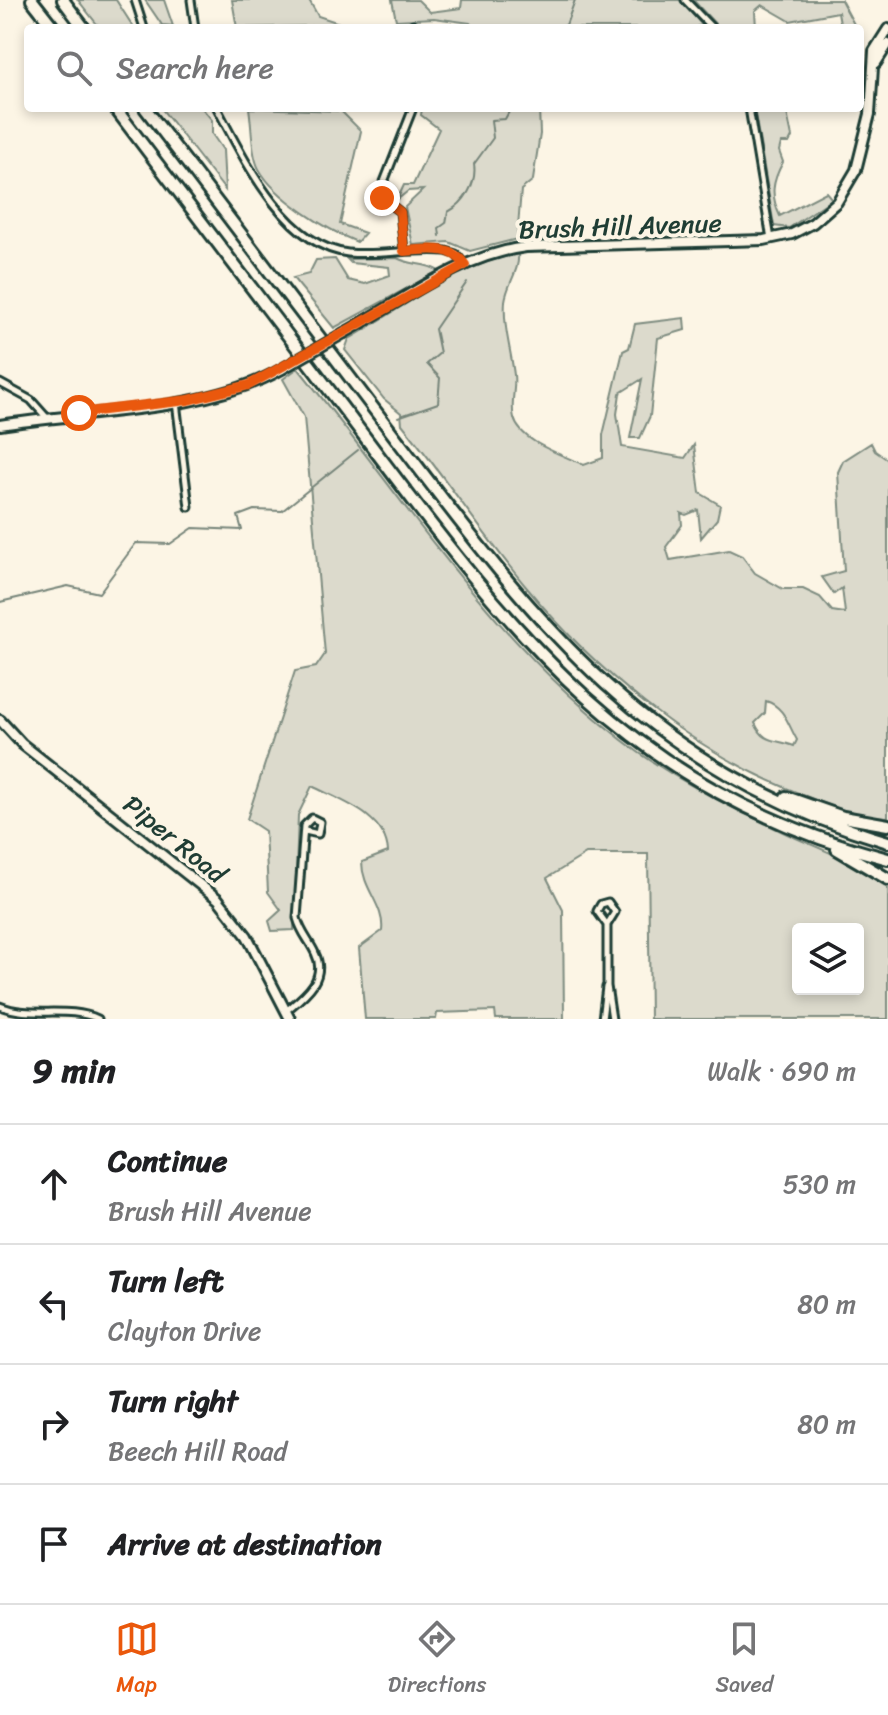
<!DOCTYPE html>
<html lang="en">
<head>
<meta charset="utf-8">
<style>
  body { margin:0; font-family:Sriracha,sans-serif; background:#f2f2f2; color:#202124 }
  .controls { position:absolute; right:24px; bottom:24px; display:grid; overflow:hidden; border-radius:8px; box-shadow:0 4px 12px #0003 }
  .controls button { width:72px; height:72px; display:grid; place-items:center; padding:0; border:0; border-bottom:2px solid #e0e0e0; background:#fff; color:#202124; font:40px sans-serif }
  .stop { position:absolute; width:24px; height:24px; margin:-18px; border:6px solid #ea580c; border-radius:50%; background:#fff }
  .stop.end { background:#ea580c; border-color:#fff; box-shadow:0 2px 8px #0008 }
  .list { margin:0; padding:0; list-style:none }
  h2 { display:flex; justify-content:space-between; align-items:center; height:104px; margin:0; padding:0 32px; font-size:34px }
  h2 small { font-size:26px; font-weight:400; color:#757577 }
  .list li { display:grid; grid-template-columns:52px 1fr auto; gap:24px; align-items:center; box-sizing:border-box; height:120px; padding:0 32px; border-top:2px solid #e0e0e0 }
  .list b { display:block; font-size:30px; white-space:nowrap }
  .list p { margin:0; font-size:26px; white-space:nowrap; color:#757577 }
  .list em { font-size:26px; font-style:normal; color:#757577 }
  .icon { flex:none; width:44px; height:44px; fill:none; stroke:currentColor; stroke-width:2; stroke-linecap:round; stroke-linejoin:round }
  .map { position:relative; flex:none; width:888px; height:1019px; overflow:hidden }
  .search { position:absolute; background:#fff; box-shadow:0 4px 12px #0003; left:24px; right:24px; top:24px; height:88px; display:flex; align-items:center; gap:20px; box-sizing:border-box; padding:0 28px; border-radius:8px; color:#757577; font-size:30px }
  .sheet { height:584px; background:#fff }
  nav { display:flex; justify-content:space-around; align-items:center; box-sizing:border-box; height:112px; border-top:2px solid #e0e0e0; background:#fff; font-size:22px; color:#757577 }
  nav a { display:grid; justify-items:center; gap:4px }
  nav .on { color:#ea580c }
  .map>svg:first-child { display:block }
  .green { fill:#dcdacc; stroke:#7e8c80; stroke-width:2; fill-rule:evenodd }
  .lines { fill:none; stroke-linecap:round; stroke-linejoin:round }
  .stream { stroke:#758479; stroke-width:2 }
  .street-casing { stroke:#1f3d34; stroke-width:11 }
  .secondary-casing { stroke:#1f3d34; stroke-width:14 }
  .highway-casing { stroke:#1f3d34; stroke-width:16 }
  .street { stroke:#fcf5e5; stroke-width:5 }
  .secondary { stroke:#fcf5e5; stroke-width:8 }
  .highway { stroke:#fcf5e5; stroke-width:10 }
  .secondary-bridge-casing { stroke:#1f3d34; stroke-width:14; stroke-linecap:butt }
  .secondary-bridge { stroke:#fcf5e5; stroke-width:8 }
  .route { stroke:#ea580c; stroke-width:10 }
  .labels { text-anchor:middle; stroke-width:8; stroke-linejoin:round; paint-order:stroke }
  .street-label { font-size:26px; fill:#1f3d34; stroke:#fcf5e5 }
</style>
</head>
<body>
<div class="map">
<svg width="888" height="1019" viewBox="0 0 888 1019">
  <rect width="100%" height="100%" fill="#fcf5e5"/>
  <filter id="ink" filterUnits="userSpaceOnUse"><feTurbulence type="fractalNoise" baseFrequency=".0125" numOctaves="2"/><feDisplacementMap in="SourceGraphic" scale="16" xChannelSelector="R" yChannelSelector="G"/><feConvolveMatrix kernelMatrix="1 2 1 2 8 2 1 2 1" color-interpolation-filters="sRGB"/></filter>
  <g filter="url(#ink)">
    <path class="green" d="M 78,0 L 116,0 L 134,28 L 100,28 Z
      M 145,0 L 164,0 L 173,26 L 162,25 Z
      M 232,0 L 309,0 L 318,16 L 345,25 L 237,28 Z
      M 392,0 L 418,0 L 430,12 L 461,8 L 462,0 L 680,0 L 702,25 L 693,28 L 474,28 L 470,23 L 434,18 L 396,20 Z
      M 693,0 L 841,0 L 856,28 L 841,28 L 838,12 L 790,21 L 762,5 L 755,11 L 756,28 L 719,28 Z
      M 161,108 L 202,108 L 212,120 L 212,134 L 223,150 L 225,190 Z
      M 249,108 L 341,111 L 361,131 L 340,224 L 365,233 L 357,242 C 327,230 275,198 259,169 C 251,154 252,125 249,108 Z
      M 422,108 L 539,108 L 540,134 L 533,180 L 521,190 L 517,239 L 470,251 L 449,242 L 413,245 L 405,207 L 423,190 L 408,191 L 397,200 L 404,185 L 413,185 L 439,129 L 421,115 Z
      M 754,108 L 786,108 L 792,137 L 789,143 L 781,143 L 779,151 L 783,162 C 772,182 770,195 780,216 L 826,192 L 832,199 L 789,228 L 774,226 Z
      M 518,254 C 520,270 507,284 505,301 C 503,326 511,350 514,375 C 516,389 510,403 514,418 C 520,442 563,455 584,465 L 603,458 L 603,435 L 623,351 L 629,348 L 635,324 L 684,318 L 685,330 L 658,338 L 650,416 L 640,438 L 630,438 L 642,379 L 620,393 L 617,414 L 622,447 L 685,458 L 694,445 L 700,493 L 720,505 L 717,519 L 701,538 L 698,510 L 686,515 L 681,513 L 682,525 L 666,547 L 670,560 L 729,550 L 742,556 L 755,573 L 783,589 L 803,589 L 820,597 L 832,611 L 845,613 L 842,588 L 834,594 L 822,577 L 844,571 L 838,472 L 843,461 L 871,443 L 875,451 L 888,460 L 888,817 C 852,817 817,801 784,787 C 685,745 595,670 527,588 C 483,535 445,477 402,424 L 401,413 L 384,399 L 345,350 L 349,339 C 402,308 458,264 518,254 ZM 766,701 C 785,707 788,725 797,740 L 794,746 C 776,739 764,744 755,723 L 765,713 Z
      M 397,258 C 412,266 425,262 439,271 L 334,328 L 293,278 L 309,274 L 316,260 L 335,259 L 348,280 L 365,284 L 390,275 L 389,267 L 351,263 L 347,259 Z
      M 298,368 C 406,501 498,650 638,752 C 682,783 733,808 781,831 C 816,848 858,861 888,887 L 888,1019 L 650,1019 L 648,854 L 586,854 L 547,878 L 563,910 L 564,1019 L 496,1019 L 495,1011 L 437,1013 L 436,1019 L 365,1019 L 359,948 L 382,931 C 385,906 362,889 362,862 L 388,852 C 386,815 341,801 312,786 L 298,815 L 294,930 L 272,931 L 269,921 L 281,910 L 268,892 L 265,831 L 247,819 L 295,671 L 316,667 L 325,654 L 304,417 L 283,379 ZM 798,929 L 858,929 L 858,989 L 798,989 Z"/>
    <g class="lines">
      <path class="stream" d="M 559,28 L 566,25 L 575,0
        M 440,236 L 439,228 L 446,223 L 448,212 C 465,203 477,183 474,164 L 493,138 L 491,120 L 505,119 L 511,108
        M 398,417 L 438,403 L 440,378 L 427,364 L 440,353 L 435,329 L 467,282
        M 0,602 L 68,586 L 99,593 L 136,543 L 170,544 L 193,528 L 242,530 L 238,516 L 254,510 L 282,511 L 358,450"/>
      <defs>
        <path id="street" d="M 135,0 L 144,28
          M 191,0 L 195,28
          M 685,0 L 712,28
          M 413,28 L 413,24
          M 217,108 C 244,159 285,246 348,253 C 381,256 414,248 446,251 L 456,254 L 465,265
          M 749,108 L 771,239
          M 404,251 L 400,212 L 383,199 L 380,192 L 413,108
          M 0,383 L 31,400 L 47,418
          M 176,402 L 189,507
          M 608,902 L 615,912 L 607,925 L 597,911 L 601,904 Z
          M 607,925 L 607,986 L 612,1019
          M 0,1006 C 31,1019 67,1005 98,1019
          M 286,1011 C 304,996 328,979 315,953 C 309,940 301,933 297,918 L 304,826 L 312,818 L 320,822 L 318,834 L 305,831
          M 602,1019 L 606,987"/>
        <path id="secondary" d="M 876,63 L 888,44
          M 344,333 C 401,302 460,255 526,247 L 764,240 L 792,234 L 813,223 L 837,202 L 856,170 L 870,114 L 874,51 L 888,29
          M 0,425 C 87,411 205,413 282,369
          M 0,720 L 22,744 L 218,899 L 247,936 L 290,1019"/>
        <path id="highway" d="M 32,0 L 54,28
          M 63,0 L 84,28
          M 115,108 C 193,211 271,313 349,416 C 505,623 623,790 888,859
          M 145,108 C 225,212 304,317 383,421 C 532,617 640,768 888,842
          M 786,797 L 843,817 L 888,825
          M 837,849 L 888,879"/>
      </defs>
      <use href="#street" class="street-casing"/>
      <use href="#secondary" class="secondary-casing"/>
      <use href="#highway" class="highway-casing"/>
      <use href="#street" class="street"/>
      <use href="#secondary" class="secondary"/>
      <use href="#highway" class="highway"/>
      <defs>
        <path id="secondary-bridge" d="M 282,369 L 344,333"/>
      </defs>
      <use href="#secondary-bridge" class="secondary-bridge-casing"/>
      <use href="#secondary-bridge" class="secondary-bridge"/>
    </g>
  </g>
  <g class="lines" filter="url(#ink)">
    <path class="route" d="M 79,413 L 188,400 L 249,385 L 465,265 C 452,244 426,250 404,251 L 400,212 L 382,198"/>
  </g>
  <g class="labels">
    <g class="street-label">
      <text transform="translate(620 226) rotate(-2)" y="9">Brush Hill Avenue</text>
      <text transform="translate(175 839) rotate(39)" y="9">Piper Road</text>
    </g>
  </g>
</svg>
<div class="controls">
<button><svg class="icon" aria-label="layers" viewBox="0 0 24 24"><path d="M12 4l9 5-9 5-9-5zM3 14l9 5 9-5"/></svg></button>
</div>
<div class="stop" style="left:79px;top:413px"></div>
<div class="stop end" style="left:382px;top:198px"></div>
<div class="search"><svg class="icon" aria-label="search" viewBox="0 0 24 24"><circle cx="10" cy="10" r="6"/><path d="M15 15l6 6"/></svg>Search here</div>
</div>
<section class="sheet">
<h2>9 min<small>Walk · 690 m</small></h2>
<ul class="list">
<li><svg class="icon" aria-label="ahead" viewBox="0 0 24 24"><path d="M12 20V5M6 11l6-6 6 6"/></svg><div><b>Continue</b><p>Brush Hill Avenue</p></div><em>530 m</em></li>
<li><svg class="icon" aria-label="left" viewBox="0 0 24 24"><path d="M17 20v-9H6M10 6l-5 5 5 5"/></svg><div><b>Turn left</b><p>Clayton Drive</p></div><em>80 m</em></li>
<li><svg class="icon" aria-label="right" viewBox="0 0 24 24"><path d="M7 20v-9h11M14 6l5 5-5 5"/></svg><div><b>Turn right</b><p>Beech Hill Road</p></div><em>80 m</em></li>
<li><svg class="icon" aria-label="arrive" viewBox="0 0 24 24"><path d="M6 21V4h12l-3 4 3 4H6"/></svg><div><b>Arrive at destination</b></div></li>
</ul>
</section>
<nav>
<a class="on"><svg class="icon" aria-label="map" viewBox="0 0 24 24"><path d="M3 6l6-2 6 2 6-2v14l-6 2-6-2-6 2zM9 4v14M15 6v14"/></svg>Map</a>
<a><svg class="icon" aria-label="directions" viewBox="0 0 24 24"><path d="M12 3l9 9-9 9-9-9zM9 14v-3h6M13 9l2 2-2 2"/></svg>Directions</a>
<a><svg class="icon" aria-label="saved" viewBox="0 0 24 24"><path d="M7 4h10v16l-5-4-5 4z"/></svg>Saved</a>
</nav>
</body>
</html>
